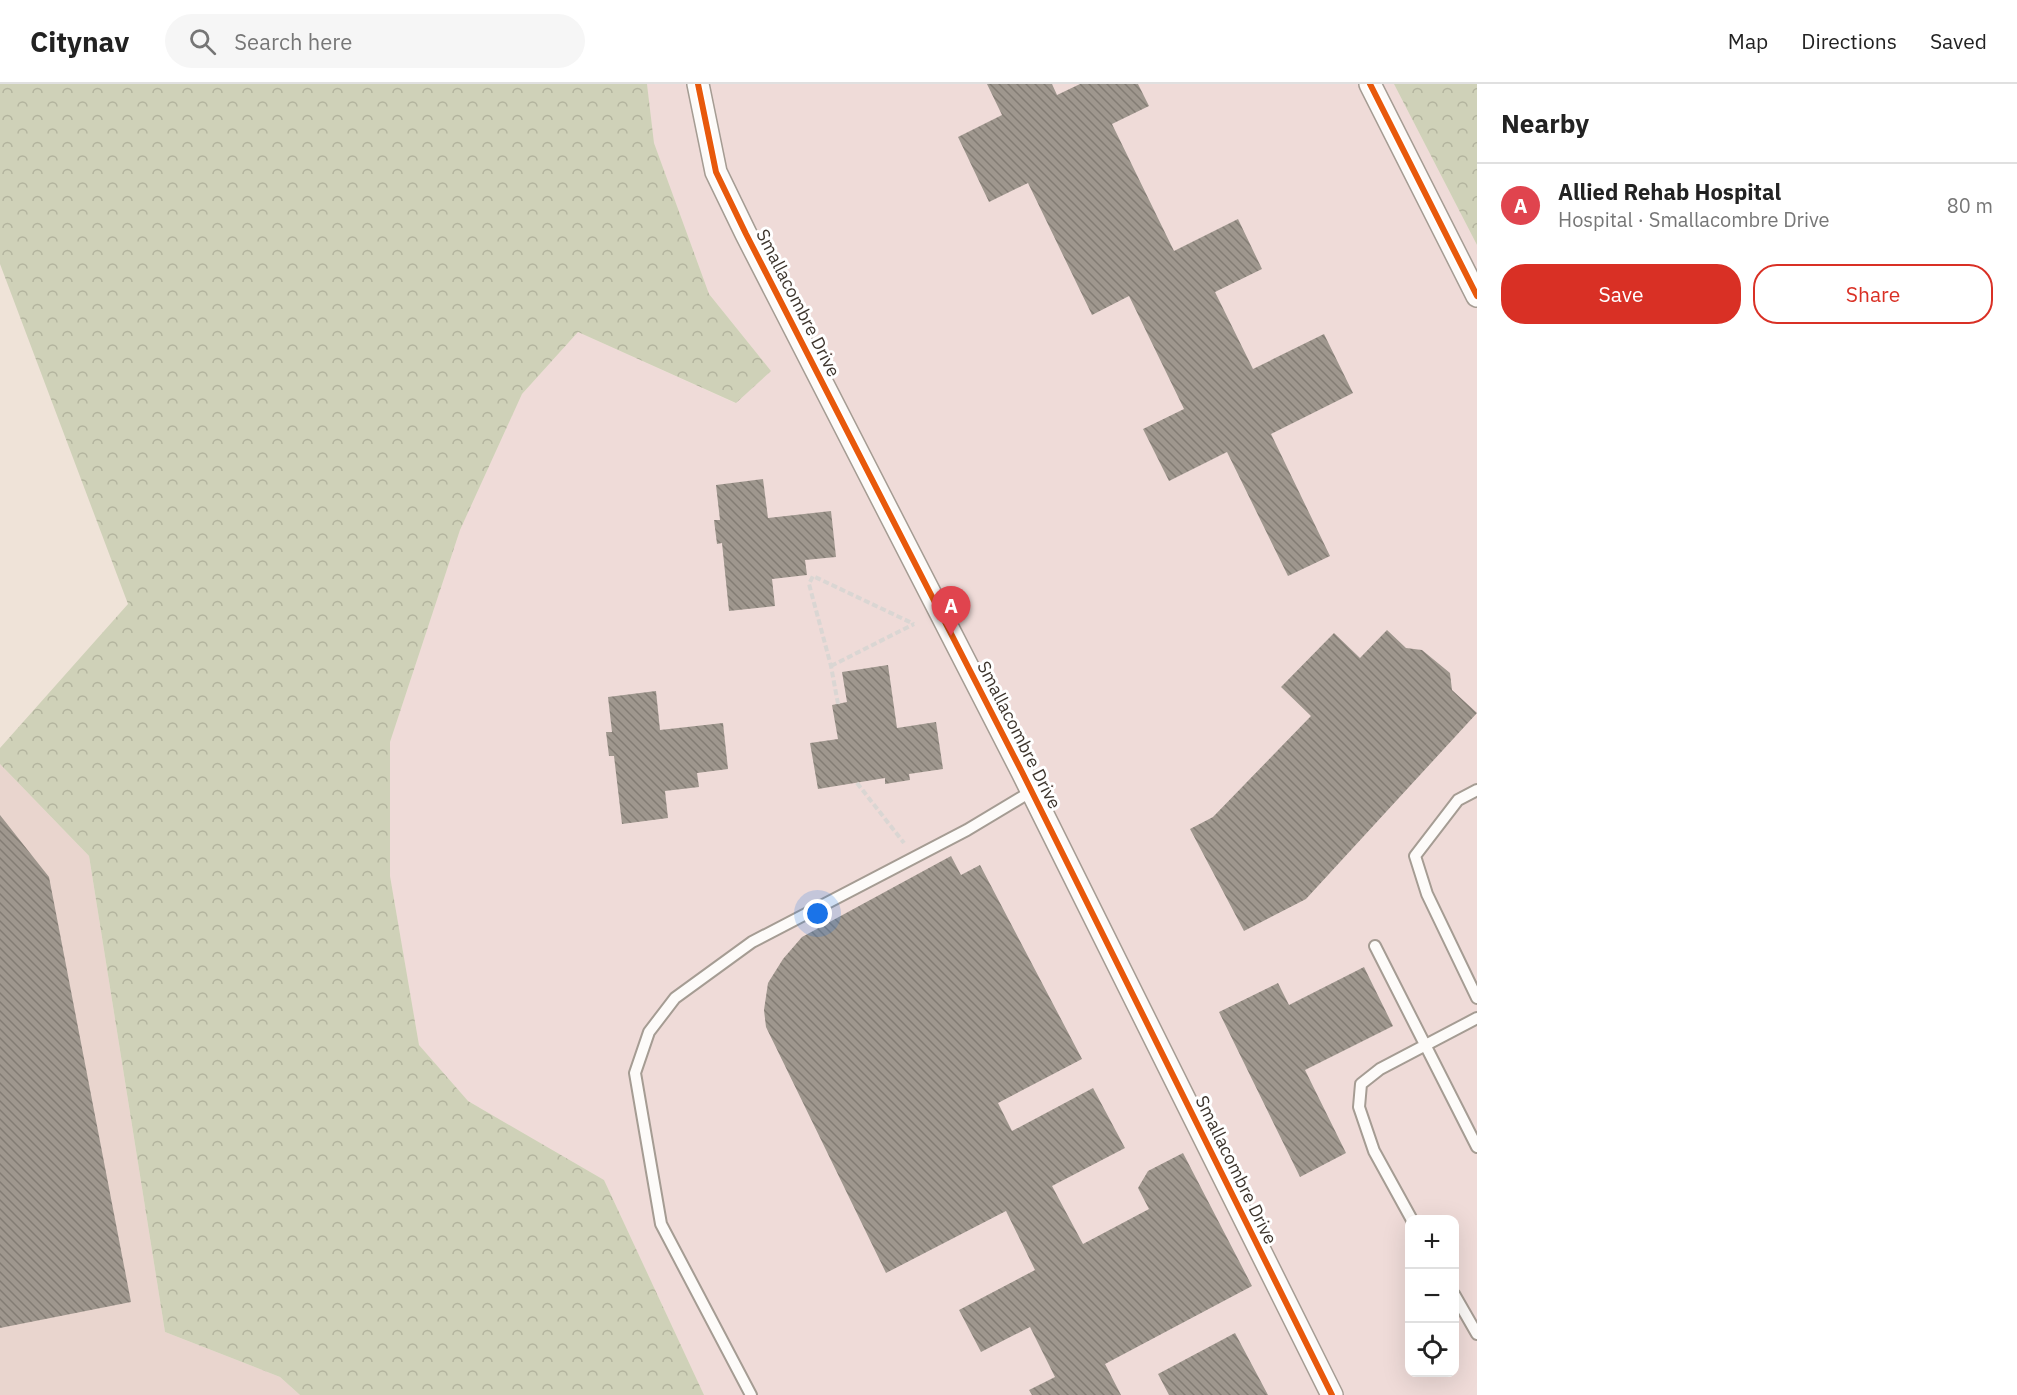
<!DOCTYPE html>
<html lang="en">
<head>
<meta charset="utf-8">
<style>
  body { margin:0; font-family:"IBM Plex Sans",sans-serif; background:#f6f6f6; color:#222 }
  .controls { position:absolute; right:18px; bottom:18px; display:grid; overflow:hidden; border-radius:12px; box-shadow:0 6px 24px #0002 }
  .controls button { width:54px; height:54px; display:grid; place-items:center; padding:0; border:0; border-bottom:2px solid #e0e0e0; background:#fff; color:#222; font:30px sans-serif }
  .you { position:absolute; left:818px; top:830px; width:21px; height:21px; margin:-15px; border:4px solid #fff; border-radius:50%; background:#1a73e8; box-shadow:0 0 0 9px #1a73e833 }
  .badge { display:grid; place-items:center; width:39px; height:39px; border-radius:50%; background:#d93025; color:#fff; font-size:20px; font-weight:700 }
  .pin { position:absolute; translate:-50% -50px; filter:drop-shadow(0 2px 3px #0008) }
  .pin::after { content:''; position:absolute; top:32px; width:21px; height:18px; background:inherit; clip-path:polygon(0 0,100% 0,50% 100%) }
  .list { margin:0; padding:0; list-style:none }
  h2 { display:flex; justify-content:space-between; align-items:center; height:78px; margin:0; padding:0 24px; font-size:26px }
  h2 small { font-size:20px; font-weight:400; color:#767676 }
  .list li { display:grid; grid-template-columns:39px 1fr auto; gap:18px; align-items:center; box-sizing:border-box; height:84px; padding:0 24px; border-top:2px solid #e0e0e0 }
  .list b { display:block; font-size:22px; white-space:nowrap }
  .list p { margin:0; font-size:20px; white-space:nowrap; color:#767676 }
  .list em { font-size:20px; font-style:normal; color:#767676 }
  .actions { display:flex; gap:12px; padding:18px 24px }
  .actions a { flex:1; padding:14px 0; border:2px solid #d93025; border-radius:24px; text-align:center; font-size:21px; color:#d93025 }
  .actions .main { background:#d93025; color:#fff }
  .icon { flex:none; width:33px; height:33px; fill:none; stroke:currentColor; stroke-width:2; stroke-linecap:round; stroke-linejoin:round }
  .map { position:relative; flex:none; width:1477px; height:1311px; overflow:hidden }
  header { display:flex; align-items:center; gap:36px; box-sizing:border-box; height:84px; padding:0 30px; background:#fff; border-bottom:2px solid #e0e0e0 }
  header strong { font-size:28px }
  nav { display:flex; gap:33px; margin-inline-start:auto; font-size:21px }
  .search { width:420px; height:54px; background:#f6f6f6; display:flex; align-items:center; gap:15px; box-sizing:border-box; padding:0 21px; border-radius:33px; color:#767676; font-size:22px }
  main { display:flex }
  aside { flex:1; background:#fff }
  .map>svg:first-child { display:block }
  .commercial { fill:#e9d5ce }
  .medical { fill:#efdbd8; fill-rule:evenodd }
  .forest { fill:url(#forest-crowns) }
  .building { fill:url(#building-back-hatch) }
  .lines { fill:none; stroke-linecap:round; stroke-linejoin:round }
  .service-casing { stroke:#a59c93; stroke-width:14 }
  .minor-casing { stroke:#a59c93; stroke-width:24 }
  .path { stroke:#dad6d3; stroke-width:4; stroke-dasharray:6 3; stroke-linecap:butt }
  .service { stroke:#fdfbf9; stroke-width:10 }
  .minor { stroke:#fdfbf9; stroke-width:21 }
  .cycleway-casing { stroke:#fff; stroke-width:10 }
  .cycleway { stroke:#e8590c; stroke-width:6 }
  .labels { text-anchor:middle; stroke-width:6; stroke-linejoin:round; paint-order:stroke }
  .street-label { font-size:18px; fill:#3d352d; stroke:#fff }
</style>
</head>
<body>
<header>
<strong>Citynav</strong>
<div class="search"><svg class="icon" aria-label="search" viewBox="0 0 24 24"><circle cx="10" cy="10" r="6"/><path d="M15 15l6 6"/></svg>Search here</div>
<nav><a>Map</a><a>Directions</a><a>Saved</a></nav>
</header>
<main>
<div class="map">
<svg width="1477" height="1311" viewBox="0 0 1477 1311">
  <defs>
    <pattern id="forest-crowns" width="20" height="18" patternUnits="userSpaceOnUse" patternTransform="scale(1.5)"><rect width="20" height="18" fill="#cfd1b8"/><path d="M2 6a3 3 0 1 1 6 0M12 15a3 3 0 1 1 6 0" fill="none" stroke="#b3b49e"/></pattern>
    <pattern id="building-back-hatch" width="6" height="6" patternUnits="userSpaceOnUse" patternTransform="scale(1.5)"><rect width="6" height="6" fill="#9f978e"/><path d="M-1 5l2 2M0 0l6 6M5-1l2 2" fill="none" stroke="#837c74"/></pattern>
  </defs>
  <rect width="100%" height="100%" fill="#efe3d8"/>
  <path class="commercial" d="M 0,680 L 89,772 L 165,1248 L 280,1293 L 300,1311 L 0,1311 Z"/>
  <path class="medical" d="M 647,0 L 1394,0 L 1477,161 L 1477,1311 L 704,1311 L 604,1096 L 468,1017 L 419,961 L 390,792 L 390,658 L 460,446 L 522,310 L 578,248 L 735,319 L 771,287 L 709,210 L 654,59 ZM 1410,1136 L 1454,1136 L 1454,1288 L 1410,1288 Z"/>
  <path class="forest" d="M 0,0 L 647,0 L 654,59 L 709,210 L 771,287 L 736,319 L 578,248 L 522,310 L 460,446 L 390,658 L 390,792 L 419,961 L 468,1017 L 604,1096 L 704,1311 L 300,1311 L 280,1293 L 165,1248 L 89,772 L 0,680 L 0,664 L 128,520 L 0,180 Z
    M 1394,0 L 1477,0 L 1477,161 Z"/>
  <path class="building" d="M 987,0 L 1052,0 L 1057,11 L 1080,0 L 1138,0 L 1149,22 L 1112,40 L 1174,167 L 1238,135 L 1262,185 L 1215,208 L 1253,285 L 1324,250 L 1353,309 L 1271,350 L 1330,472 L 1288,492 L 1227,368 L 1169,397 L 1143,345 L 1184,325 L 1129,212 L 1092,231 L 1028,99 L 989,118 L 958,53 L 1002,31 Z
    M 763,395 L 768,434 L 831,427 L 836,473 L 805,476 L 807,491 L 772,495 L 775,522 L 729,527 L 722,459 L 717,460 L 714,436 L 720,436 L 716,401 Z
    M 1387,546 L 1406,564 L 1422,566 L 1450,589 L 1452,606 L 1477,629 L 1306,815 L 1244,847 L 1190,745 L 1213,733 L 1311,632 L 1281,603 L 1334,549 L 1360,574 Z
    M 888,581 L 897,644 L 936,638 L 943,685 L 909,690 L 910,696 L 885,700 L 885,694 L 818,705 L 810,659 L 838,655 L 832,621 L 847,618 L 842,588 Z
    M 656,607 L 660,646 L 723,639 L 728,685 L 697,689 L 699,703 L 665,707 L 668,734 L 622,740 L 614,672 L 609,672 L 606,648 L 612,648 L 608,613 Z
    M 0,731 L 49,793 L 131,1218 L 0,1244 Z
    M 951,772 L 961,791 L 980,781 L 1082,975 L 998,1019 L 1012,1047 L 1093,1004 L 1125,1064 L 1052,1102 L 1083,1160 L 1149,1125 L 1138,1104 L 1148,1087 L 1183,1069 L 1252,1202 L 1105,1280 L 1121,1311 L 1032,1311 L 1029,1306 L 1055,1293 L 1030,1243 L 981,1268 L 959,1226 L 1035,1186 L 1006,1127 L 886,1189 L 766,943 L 764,926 L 768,899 L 783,875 L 802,853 Z
    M 1364,883 L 1393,942 L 1305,986 L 1346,1069 L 1300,1093 L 1219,928 L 1278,899 L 1289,921 Z
    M 1235,1249 L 1268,1311 L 1169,1311 L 1158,1290 Z"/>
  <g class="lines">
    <defs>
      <path id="service" d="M 1477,706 L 1458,716 L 1415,772 L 1427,810 L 1477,914
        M 1375,862 L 1477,1063
        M 1412,1136 L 1374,1067 L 1359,1023 L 1361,1000 L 1380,985 L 1477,934
        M 1454,1210 L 1477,1250
        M 751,1311 L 661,1140 L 635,989 L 649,948 L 675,914 L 752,858 L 967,746 L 1032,707"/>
      <path id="minor" d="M 698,0 L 716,88 L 746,150 L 1022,688 L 1332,1311
        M 1370,0 L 1477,212"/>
    </defs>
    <use href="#service" class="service-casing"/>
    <use href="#minor" class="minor-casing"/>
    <path class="path" d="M 831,582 L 914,540
      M 838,620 L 831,582 L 809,500 L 813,492 L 914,540
      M 857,699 L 904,759"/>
    <use href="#service" class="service"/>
    <use href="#minor" class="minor"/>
    <defs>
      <path id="cycleway" d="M 698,0 L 716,88 L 746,150 L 1022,688 L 1332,1311
        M 1370,0 L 1477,212"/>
    </defs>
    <use href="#cycleway" class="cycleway-casing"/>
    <use href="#cycleway" class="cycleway"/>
  </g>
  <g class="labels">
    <g class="street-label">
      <text transform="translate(798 219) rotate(63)" y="6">Smallacombre Drive</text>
      <text transform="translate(1019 651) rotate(63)" y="6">Smallacombre Drive</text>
      <text transform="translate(1236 1086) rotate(64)" y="6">Smallacombre Drive</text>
    </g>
  </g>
</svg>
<div class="controls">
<button>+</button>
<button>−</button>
<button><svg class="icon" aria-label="locate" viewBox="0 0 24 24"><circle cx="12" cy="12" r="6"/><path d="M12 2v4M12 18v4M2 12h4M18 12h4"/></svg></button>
</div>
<div class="you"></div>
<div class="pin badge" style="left:951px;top:552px;background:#e0444e">A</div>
</div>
<aside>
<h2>Nearby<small></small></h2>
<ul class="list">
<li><span class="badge" style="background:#e0444e">A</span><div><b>Allied Rehab Hospital</b><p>Hospital · Smallacombre Drive</p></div><em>80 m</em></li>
</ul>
<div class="actions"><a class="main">Save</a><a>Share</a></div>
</aside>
</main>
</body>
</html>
